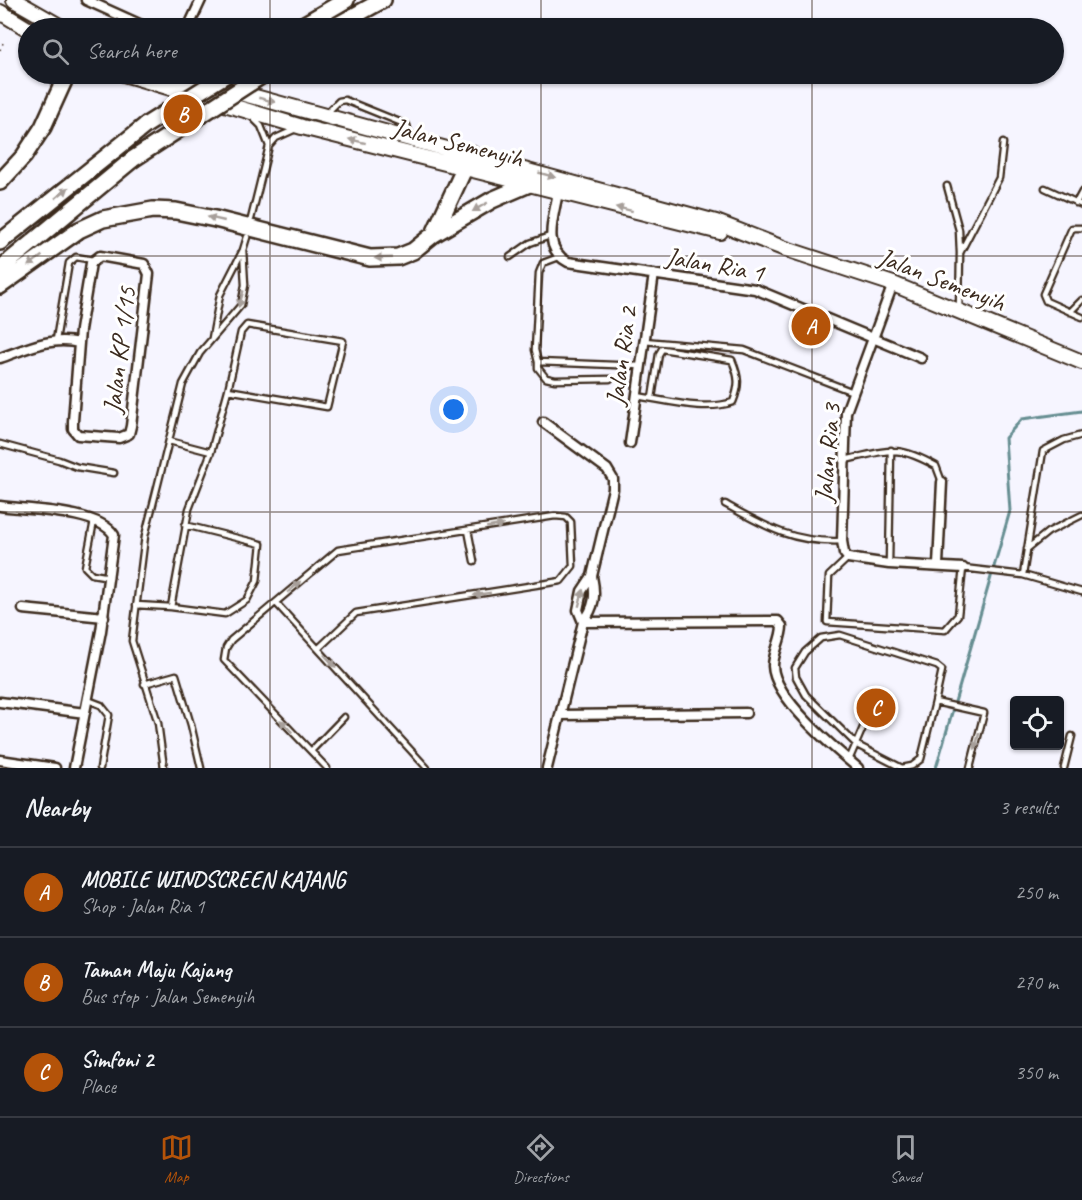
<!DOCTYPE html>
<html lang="en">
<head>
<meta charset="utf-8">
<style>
  body { margin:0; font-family:Caveat,sans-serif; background:#20242c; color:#f1f3f6 }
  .controls { position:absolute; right:18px; bottom:18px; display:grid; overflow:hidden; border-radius:6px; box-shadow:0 2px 4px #0004 }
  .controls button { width:54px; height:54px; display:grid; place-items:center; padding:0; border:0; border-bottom:2px solid #363941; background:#171b24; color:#f1f3f6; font:30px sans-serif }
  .you { position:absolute; left:454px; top:410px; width:21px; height:21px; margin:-15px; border:4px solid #fff; border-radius:50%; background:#1a73e8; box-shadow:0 0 0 9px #1a73e833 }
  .badge { display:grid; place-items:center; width:39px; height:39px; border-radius:50%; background:#b45309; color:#fff; font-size:20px; font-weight:700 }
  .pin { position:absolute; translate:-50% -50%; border:3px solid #fff; box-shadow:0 2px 6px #0006 }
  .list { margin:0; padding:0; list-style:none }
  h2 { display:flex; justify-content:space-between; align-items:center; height:78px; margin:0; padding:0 24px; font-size:26px }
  h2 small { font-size:20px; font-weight:400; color:#9ea1a6 }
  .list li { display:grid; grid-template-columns:39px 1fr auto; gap:18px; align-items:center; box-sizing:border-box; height:90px; padding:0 24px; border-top:2px solid #363941 }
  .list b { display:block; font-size:22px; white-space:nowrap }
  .list p { margin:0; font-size:20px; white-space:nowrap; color:#9ea1a6 }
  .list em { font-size:20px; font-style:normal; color:#9ea1a6 }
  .icon { flex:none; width:33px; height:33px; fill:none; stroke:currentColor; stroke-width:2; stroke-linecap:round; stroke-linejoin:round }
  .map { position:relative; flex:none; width:1082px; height:768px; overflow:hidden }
  .search { position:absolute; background:#171b24; box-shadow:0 2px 4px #0004; left:18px; right:18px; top:18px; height:66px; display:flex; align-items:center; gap:15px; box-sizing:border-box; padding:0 21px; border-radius:33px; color:#9ea1a6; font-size:22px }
  .sheet { height:348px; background:#171b24 }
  nav { display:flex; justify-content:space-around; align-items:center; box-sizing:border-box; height:84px; border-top:2px solid #363941; background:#171b24; font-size:16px; color:#9ea1a6 }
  nav a { display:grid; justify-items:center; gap:3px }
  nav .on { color:#b45309 }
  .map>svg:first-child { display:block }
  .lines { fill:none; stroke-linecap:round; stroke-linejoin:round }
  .stream { stroke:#668e92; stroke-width:3 }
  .lane-casing { stroke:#3b2a1e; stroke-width:9 }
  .street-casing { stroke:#3b2a1e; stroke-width:13 }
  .primary-casing { stroke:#3b2a1e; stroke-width:18 }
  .highway-casing { stroke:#3b2a1e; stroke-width:20 }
  .path { stroke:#3b2a1e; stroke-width:1.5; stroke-dasharray:1.5 4.5; stroke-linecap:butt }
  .lane { stroke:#fff; stroke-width:4.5 }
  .street { stroke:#fff; stroke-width:8 }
  .primary { stroke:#fff; stroke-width:14 }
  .highway { stroke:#fff; stroke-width:15 }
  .highway-bridge-casing { stroke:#3b2a1e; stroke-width:20; stroke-linecap:butt }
  .highway-bridge { stroke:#fff; stroke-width:15 }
  .oneway { fill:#a79f9a }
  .grid { fill:none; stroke:#3b2a1e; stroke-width:1.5; stroke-opacity:0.55 }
  .labels { text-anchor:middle; stroke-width:6; stroke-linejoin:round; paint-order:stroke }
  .street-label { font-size:26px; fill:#3b2a1e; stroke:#fff }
</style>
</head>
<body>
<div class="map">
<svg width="1082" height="768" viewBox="0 0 1082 768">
  <rect width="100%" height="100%" fill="#f6f5ff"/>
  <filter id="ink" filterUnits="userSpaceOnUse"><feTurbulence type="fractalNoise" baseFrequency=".0167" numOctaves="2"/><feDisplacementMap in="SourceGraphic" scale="12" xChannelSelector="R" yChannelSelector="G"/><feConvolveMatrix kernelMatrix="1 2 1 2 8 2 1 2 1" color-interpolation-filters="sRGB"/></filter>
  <g filter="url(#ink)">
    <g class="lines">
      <path class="stream" d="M 936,768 L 1010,511 L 1005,438 L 1022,419 L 1082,411"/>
      <defs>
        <path id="lane" d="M 327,113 L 339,101 L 345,100 L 407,125 L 410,137
          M 251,116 L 261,126 L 269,146
          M 947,186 L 959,230 L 960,253
          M 1045,188 L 1082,205
          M 1076,203 L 1082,192
          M 251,219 L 269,146 L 276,138 L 296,129
          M 1082,228 L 1072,228 L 1043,294 L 1046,301 L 1082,317
          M 510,257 L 530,243 L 550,236
          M 559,257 L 543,263 L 539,273 L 535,350 L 538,362 L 641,366
          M 959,310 L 960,253 L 999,178 L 1003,143
          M 1070,312 L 1082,300
          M 212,338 L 220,295 L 243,250 L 247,237
          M 56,340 L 69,263 L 76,257 L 93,260
          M 644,341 L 744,350 L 853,392
          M 538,362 L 538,368 L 546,378 L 555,380 L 610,379
          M 636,396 C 666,400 704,412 733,402 C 740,385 739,377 732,360 L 662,349 L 659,354 L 652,398
          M 169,441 L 211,452 L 228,390 L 327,407 L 343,341 L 247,325 L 241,332 L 228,390
          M 0,444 L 59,460 L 77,467 L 114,473
          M 844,460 C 888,451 895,443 936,466 L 942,482
          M 725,504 C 766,527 793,543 842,541
          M 94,521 L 85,567 L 92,574 L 110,577
          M 185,525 L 261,544 L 257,581 L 247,600 L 225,614 L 171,607 L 189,509 L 211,452
          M 468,530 L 474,561
          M 1027,549 L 1048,532 L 1082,515
          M 848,558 L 829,576 L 827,622 L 945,630 L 958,615 L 963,568 L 1023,575 L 1082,592
          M 889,564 L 891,450
          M 1023,575 L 1043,451 L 1064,440 L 1082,435
          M 276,603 L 427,768
          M 136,605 L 171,607
          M 319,648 L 356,613 L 561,581 L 573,566 L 571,522 L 566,517 L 555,516 L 338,550 L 231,640 L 226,648 L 224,660 L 327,768
          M 144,684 L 176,675 L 191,725 L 201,768
          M 88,700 L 101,705 L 109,715 L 100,768
          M 935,702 L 942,670 L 937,666 L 840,635 L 821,638 L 805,652 L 795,668 L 796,677 L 806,695 L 857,745 L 902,768 L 912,766 L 921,759 L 935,702 L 984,713 L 970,768
          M 311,751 L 344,717
          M 849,760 L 865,723
          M 164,768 L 158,723 L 132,641 L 145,536 L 183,384 L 200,353 L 241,305 L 245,285 L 243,250
          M 1064,768 L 1072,736"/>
        <path id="street" d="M 86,0 L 148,28
          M 188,28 L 201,0
          M 558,192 C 554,217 541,248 568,262 L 755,289 L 921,358
          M 100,256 L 144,264 L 149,274 L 131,426 L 129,434 L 119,438 L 78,435 L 73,429 L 73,421 L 80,330 L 91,263 Z
          M 893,284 L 846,412 L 842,541 L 844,553 L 848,558 L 889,564 L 963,568
          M 0,358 C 26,349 51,336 79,343
          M 543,422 L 607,469 L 613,479 L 613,489 L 592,576 L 582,591 L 578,610 L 583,622
          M 630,443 L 654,274
          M 0,506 C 28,510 99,510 114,535 L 101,631 L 74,768
          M 938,565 L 942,482
          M 23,609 L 104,617
          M 583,622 L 778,621 L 782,626 C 782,639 773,653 773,666 C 774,698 834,748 858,768
          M 0,702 L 85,713
          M 560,715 L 746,713
          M 0,760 L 55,768
          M 547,768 L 583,622 C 595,607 596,595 592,576"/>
        <path id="primary" d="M 14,0 L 63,28
          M 0,12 L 28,29
          M 124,74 L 302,127 L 720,232
          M 170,74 L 716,222 L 783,248 L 893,284 L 1082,362"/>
        <path id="highway" d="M 298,28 L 346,0
          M 332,28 L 383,0
          M 0,182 L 24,156 L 43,127 L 67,74
          M 434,234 L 471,154
          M 0,242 L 146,125
          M 0,269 L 133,159
          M 0,286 L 79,230 L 103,219 L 153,210 L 176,211 L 215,219 L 370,258 L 398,257 L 413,251 L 434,234 L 492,200 L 529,184"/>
      </defs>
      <use href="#lane" class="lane-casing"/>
      <use href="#street" class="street-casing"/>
      <use href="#primary" class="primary-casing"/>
      <use href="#highway" class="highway-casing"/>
      <path class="path" d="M 0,50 L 4,41"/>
      <use href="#lane" class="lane"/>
      <use href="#street" class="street"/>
      <use href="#primary" class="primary"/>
      <use href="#highway" class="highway"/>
      <defs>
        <path id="highway-bridge" d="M 146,125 L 227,74
          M 133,159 L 264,74"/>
      </defs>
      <use href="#highway-bridge" class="highway-bridge-casing"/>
      <use href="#highway-bridge" class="highway-bridge"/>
    </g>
    <defs><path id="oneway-solid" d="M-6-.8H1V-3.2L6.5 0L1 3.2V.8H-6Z" transform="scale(1.5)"/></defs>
    <g class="oneway">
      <use href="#oneway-solid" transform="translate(267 100) rotate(15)"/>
      <use href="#oneway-solid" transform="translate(357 141) rotate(-166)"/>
      <use href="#oneway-solid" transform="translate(547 175) rotate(16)"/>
      <use href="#oneway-solid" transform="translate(62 193) rotate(-39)"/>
      <use href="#oneway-solid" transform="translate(480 207) rotate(150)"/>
      <use href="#oneway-solid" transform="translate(624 209) rotate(-166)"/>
      <use href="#oneway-solid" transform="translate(216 219) rotate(-167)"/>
      <use href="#oneway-solid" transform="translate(383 258) rotate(178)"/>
      <use href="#oneway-solid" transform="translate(35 261) rotate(145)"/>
      <use href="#oneway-solid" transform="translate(241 299) rotate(106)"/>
      <use href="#oneway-solid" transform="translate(495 526) rotate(-9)"/>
      <use href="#oneway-solid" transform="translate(294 587) rotate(-41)"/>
      <use href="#oneway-solid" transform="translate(482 594) rotate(171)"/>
      <use href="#oneway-solid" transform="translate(581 598) rotate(-75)"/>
      <use href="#oneway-solid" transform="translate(330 661) rotate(48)"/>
      <use href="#oneway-solid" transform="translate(286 726) rotate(-134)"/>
      <use href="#oneway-solid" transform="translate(977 741) rotate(105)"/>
    </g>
  </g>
  <path class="grid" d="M 270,0 L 270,28M 541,0 L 541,28M 812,0 L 812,28M 270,74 L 270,768M 541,74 L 541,768M 812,74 L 812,768M 0,256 L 1082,256M 0,512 L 1082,512"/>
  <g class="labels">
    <g class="street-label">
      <text transform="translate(458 142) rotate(14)" y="9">Jalan Semenyih</text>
      <text transform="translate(715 264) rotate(10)" y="9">Jalan Ria 1</text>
      <text transform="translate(942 279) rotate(21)" y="9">Jalan Semenyih</text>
      <text transform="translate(119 350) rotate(-83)" y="9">Jalan KP 1/15</text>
      <text transform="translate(621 356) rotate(-82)" y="9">Jalan Ria 2</text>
      <text transform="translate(827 453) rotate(-85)" y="9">Jalan Ria 3</text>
    </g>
  </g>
</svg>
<div class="controls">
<button><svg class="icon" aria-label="locate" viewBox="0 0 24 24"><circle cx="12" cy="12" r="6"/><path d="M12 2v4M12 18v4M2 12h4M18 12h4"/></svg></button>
</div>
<div class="you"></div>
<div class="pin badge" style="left:811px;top:326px">A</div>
<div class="pin badge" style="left:183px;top:114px">B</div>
<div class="pin badge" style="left:876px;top:708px">C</div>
<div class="search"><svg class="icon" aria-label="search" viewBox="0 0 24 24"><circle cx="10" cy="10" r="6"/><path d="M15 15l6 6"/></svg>Search here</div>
</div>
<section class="sheet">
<h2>Nearby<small>3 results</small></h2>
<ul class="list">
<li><span class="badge">A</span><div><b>MOBILE WINDSCREEN KAJANG</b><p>Shop · Jalan Ria 1</p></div><em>250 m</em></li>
<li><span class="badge">B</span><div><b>Taman Maju Kajang</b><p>Bus stop · Jalan Semenyih</p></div><em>270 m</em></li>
<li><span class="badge">C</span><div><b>Simfoni 2</b><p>Place</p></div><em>350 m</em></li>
</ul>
</section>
<nav>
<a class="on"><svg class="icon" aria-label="map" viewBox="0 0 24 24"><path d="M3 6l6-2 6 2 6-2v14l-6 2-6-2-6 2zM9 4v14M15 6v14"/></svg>Map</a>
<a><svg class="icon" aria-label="directions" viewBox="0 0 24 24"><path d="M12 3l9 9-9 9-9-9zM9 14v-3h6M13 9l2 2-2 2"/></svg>Directions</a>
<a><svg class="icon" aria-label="saved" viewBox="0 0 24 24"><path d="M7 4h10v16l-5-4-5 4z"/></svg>Saved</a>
</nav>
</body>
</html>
